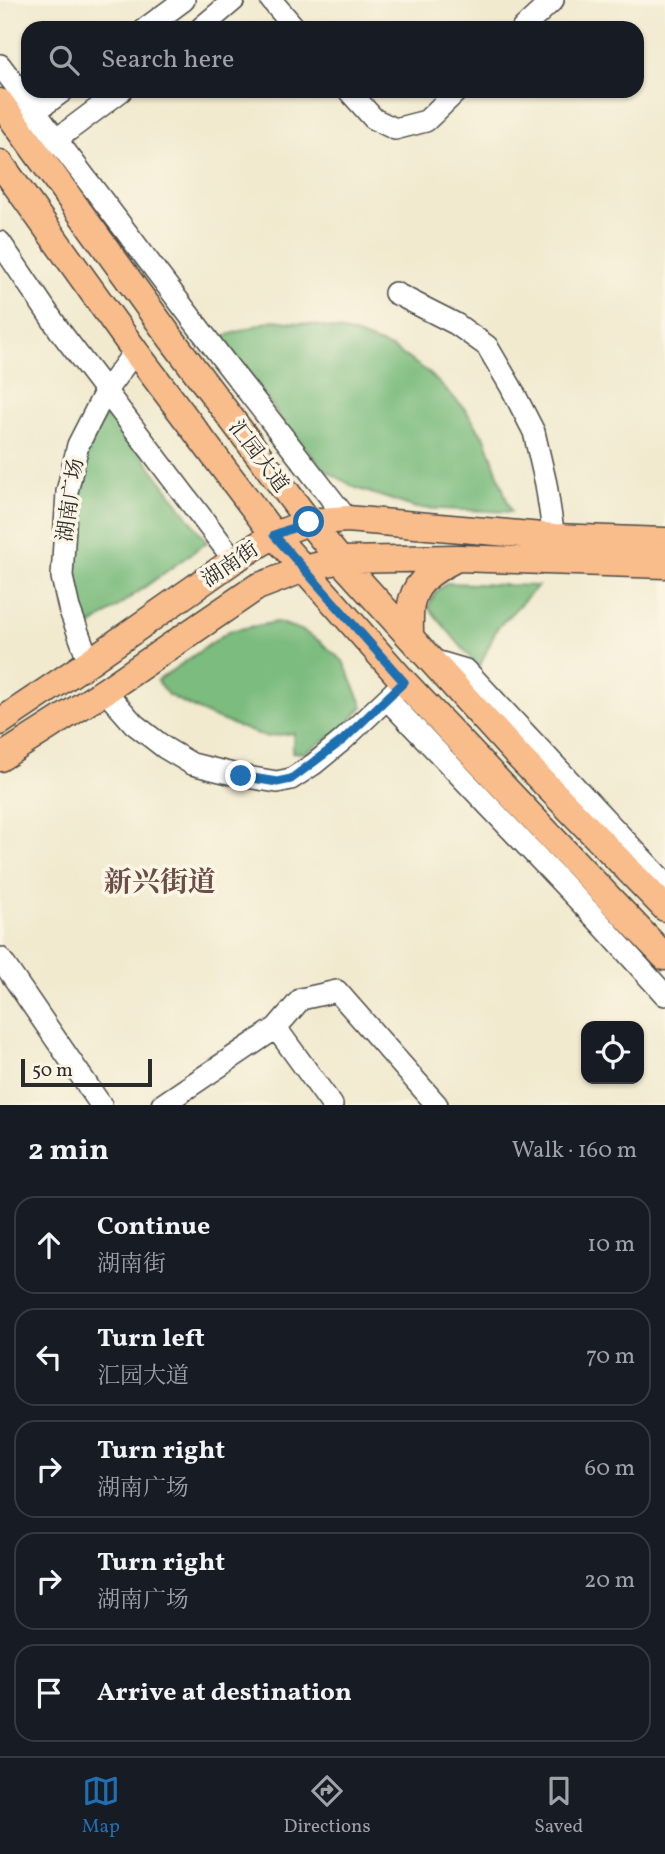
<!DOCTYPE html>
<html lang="en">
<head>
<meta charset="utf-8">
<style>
  body { margin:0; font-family:Vollkorn,"Noto Serif SC",serif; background:#20242c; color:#f1f3f6 }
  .controls { position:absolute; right:21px; bottom:21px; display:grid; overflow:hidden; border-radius:14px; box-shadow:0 2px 5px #0004 }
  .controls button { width:63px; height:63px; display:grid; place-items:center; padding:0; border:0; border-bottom:2px solid #363941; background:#171b24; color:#f1f3f6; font:35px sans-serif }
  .scale { position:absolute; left:21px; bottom:18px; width:131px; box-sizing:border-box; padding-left:7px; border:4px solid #2b2b2b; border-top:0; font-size:19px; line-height:24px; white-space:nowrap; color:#2b2b2b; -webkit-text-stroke:5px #fcf5e5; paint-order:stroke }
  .stop { position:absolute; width:21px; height:21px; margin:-16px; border:5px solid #1f6fb2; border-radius:50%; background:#fff }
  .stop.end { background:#1f6fb2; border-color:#fff; box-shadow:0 2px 7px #0008 }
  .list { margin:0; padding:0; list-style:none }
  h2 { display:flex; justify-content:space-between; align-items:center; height:91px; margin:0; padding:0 28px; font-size:30px }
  h2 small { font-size:23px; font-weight:400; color:#9ea1a6 }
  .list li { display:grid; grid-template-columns:46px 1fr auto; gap:21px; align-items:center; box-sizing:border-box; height:98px; margin:0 14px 14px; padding:0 14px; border:2px solid #363941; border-radius:21px }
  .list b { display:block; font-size:26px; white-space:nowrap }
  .list p { margin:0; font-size:23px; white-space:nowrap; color:#9ea1a6 }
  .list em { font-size:23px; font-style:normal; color:#9ea1a6 }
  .icon { flex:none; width:38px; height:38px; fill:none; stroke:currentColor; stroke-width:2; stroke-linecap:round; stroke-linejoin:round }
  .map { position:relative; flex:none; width:665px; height:1105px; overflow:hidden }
  .search { position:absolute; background:#171b24; box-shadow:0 2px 5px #0004; left:21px; right:21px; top:21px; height:77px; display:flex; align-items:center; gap:18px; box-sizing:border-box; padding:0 24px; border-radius:21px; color:#9ea1a6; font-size:26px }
  .sheet { height:651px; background:#171b24 }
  nav { display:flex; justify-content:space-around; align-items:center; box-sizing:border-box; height:98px; border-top:2px solid #363941; background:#171b24; font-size:19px; color:#9ea1a6 }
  nav a { display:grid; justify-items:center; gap:4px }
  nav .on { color:#1f6fb2 }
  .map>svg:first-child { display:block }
  .forest { fill:#7bbc7e; stroke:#537454; stroke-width:2 }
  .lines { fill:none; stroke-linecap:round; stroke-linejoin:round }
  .minor-casing { stroke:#494844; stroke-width:24 }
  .major-casing { stroke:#494844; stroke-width:29 }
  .minor { stroke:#fff; stroke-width:21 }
  .major { stroke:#f9bc8b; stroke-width:26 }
  .route { stroke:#1f6fb2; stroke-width:9 }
  .labels { text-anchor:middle; stroke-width:7; stroke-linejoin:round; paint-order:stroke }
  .street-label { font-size:21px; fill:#2b2b2b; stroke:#fcf5e5 }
  .district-label { font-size:28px; font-weight:bold; fill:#6c4e48; stroke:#fcf5e5 }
</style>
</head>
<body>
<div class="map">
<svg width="665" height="1105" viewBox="0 0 665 1105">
  <rect width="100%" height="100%" fill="#fcf5e5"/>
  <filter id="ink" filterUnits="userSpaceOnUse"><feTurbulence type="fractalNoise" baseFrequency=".0143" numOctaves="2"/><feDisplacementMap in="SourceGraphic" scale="14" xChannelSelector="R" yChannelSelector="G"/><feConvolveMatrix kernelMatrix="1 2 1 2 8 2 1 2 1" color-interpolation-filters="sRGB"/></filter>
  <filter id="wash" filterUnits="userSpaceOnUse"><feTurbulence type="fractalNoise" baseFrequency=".00686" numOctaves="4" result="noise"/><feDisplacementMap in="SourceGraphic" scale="28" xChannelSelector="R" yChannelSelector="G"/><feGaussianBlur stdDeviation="1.57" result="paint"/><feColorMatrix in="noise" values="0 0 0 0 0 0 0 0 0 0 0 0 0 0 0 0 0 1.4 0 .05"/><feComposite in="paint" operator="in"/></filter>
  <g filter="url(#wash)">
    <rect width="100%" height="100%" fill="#f1eacf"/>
    <path class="forest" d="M 273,320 L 315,325 L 352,333 L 394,349 L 428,372 L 464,408 L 486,440 L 511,512 L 416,508 L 356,488 L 324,469 L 289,430 L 222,337 Z
      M 109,411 L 207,542 L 88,628 L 72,575 L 73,530 L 82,470 L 96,430 Z
      M 447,583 L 538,586 L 497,628 L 479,668 L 428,607 L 436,592 Z
      M 277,622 L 301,630 L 318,640 L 343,661 L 363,706 L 345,727 L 304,753 L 292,752 L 294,733 L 266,737 L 210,716 L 168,695 L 157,681 L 229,631 Z"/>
  </g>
  <g filter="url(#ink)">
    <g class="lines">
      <defs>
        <path id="minor" d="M 271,0 L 295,28
          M 146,28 L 184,0
          M 201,28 L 234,0
          M 523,28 L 553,0
          M 0,65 L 221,357 L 347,519
          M 349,91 L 374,119 L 395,129 L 426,121 L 457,91
          M 25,119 L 63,91
          M 45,148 L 121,91
          M 0,242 L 60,331 L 234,560
          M 395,293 L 456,324 L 487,346 L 511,387 L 534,432 L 546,484 L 554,537
          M 432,660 L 466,670 L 665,883
          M 89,662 L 69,608 L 62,577 L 67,492 L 78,445 L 105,392 L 135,351
          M 105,691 L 134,724 L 165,748 L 192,764 L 241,776 L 277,782 L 291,779 L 314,764 L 343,740 L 397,689
          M 387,699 L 600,923 L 665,995
          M 0,958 L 101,1105
          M 276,1028 L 301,999 L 337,991 L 437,1105
          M 162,1105 L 276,1028 L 332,1105"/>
        <path id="major" d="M 0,102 L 170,337 L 309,522 L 340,560 L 518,756 L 665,908
          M 0,163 L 135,351 L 274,535 L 404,682 L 665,957
          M 410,635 C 410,624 409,611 412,600 C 418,578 438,568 457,558
          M 0,722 L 89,662 L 234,560 L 274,535 L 309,522 L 347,519 L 554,537 L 665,541
          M 0,758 L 105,691 L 257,587 L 304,569 L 340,560 L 457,558 L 665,565"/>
      </defs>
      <use href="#minor" class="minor-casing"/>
      <use href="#major" class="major-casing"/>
      <use href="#minor" class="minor"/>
      <use href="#major" class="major"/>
    </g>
  </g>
  <g class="lines" filter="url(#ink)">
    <path class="route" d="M 241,776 L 277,782 L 291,779 L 343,740 L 404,682 L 274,535 L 309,522"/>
  </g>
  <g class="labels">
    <g class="street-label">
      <text transform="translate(259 456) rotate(53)" y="7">汇园大道</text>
      <text transform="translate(70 500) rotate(-82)" y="7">湖南广场</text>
      <text transform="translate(230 564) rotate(-34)" y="7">湖南街</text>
    </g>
    <g class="district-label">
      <text x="160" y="891">新兴街道</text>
    </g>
  </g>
</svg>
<div class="controls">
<button><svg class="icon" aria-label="locate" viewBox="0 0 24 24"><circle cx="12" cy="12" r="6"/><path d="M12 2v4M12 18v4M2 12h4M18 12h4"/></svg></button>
</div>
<div class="scale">50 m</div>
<div class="stop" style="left:309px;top:522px"></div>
<div class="stop end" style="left:241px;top:776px"></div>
<div class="search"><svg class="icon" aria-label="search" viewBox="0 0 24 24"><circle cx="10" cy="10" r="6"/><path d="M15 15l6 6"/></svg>Search here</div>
</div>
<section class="sheet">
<h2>2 min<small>Walk · 160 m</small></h2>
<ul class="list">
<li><svg class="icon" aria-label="ahead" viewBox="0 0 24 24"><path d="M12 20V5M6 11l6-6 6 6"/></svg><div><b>Continue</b><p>湖南街</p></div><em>10 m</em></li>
<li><svg class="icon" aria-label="left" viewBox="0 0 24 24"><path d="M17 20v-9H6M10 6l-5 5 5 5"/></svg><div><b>Turn left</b><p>汇园大道</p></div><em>70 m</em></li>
<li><svg class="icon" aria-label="right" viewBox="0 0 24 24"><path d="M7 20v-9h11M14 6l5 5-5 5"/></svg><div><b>Turn right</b><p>湖南广场</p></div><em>60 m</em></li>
<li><svg class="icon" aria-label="right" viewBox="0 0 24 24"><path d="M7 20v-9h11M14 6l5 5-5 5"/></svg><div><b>Turn right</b><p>湖南广场</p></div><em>20 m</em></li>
<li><svg class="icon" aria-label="arrive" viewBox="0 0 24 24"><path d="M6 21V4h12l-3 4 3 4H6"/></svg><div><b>Arrive at destination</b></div></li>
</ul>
</section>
<nav>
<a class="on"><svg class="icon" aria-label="map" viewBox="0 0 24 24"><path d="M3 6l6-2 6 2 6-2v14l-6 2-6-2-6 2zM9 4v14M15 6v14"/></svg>Map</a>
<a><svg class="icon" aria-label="directions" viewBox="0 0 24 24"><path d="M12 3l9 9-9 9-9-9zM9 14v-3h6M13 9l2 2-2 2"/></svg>Directions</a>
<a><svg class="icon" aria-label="saved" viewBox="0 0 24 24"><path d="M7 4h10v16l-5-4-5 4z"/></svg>Saved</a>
</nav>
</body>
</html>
